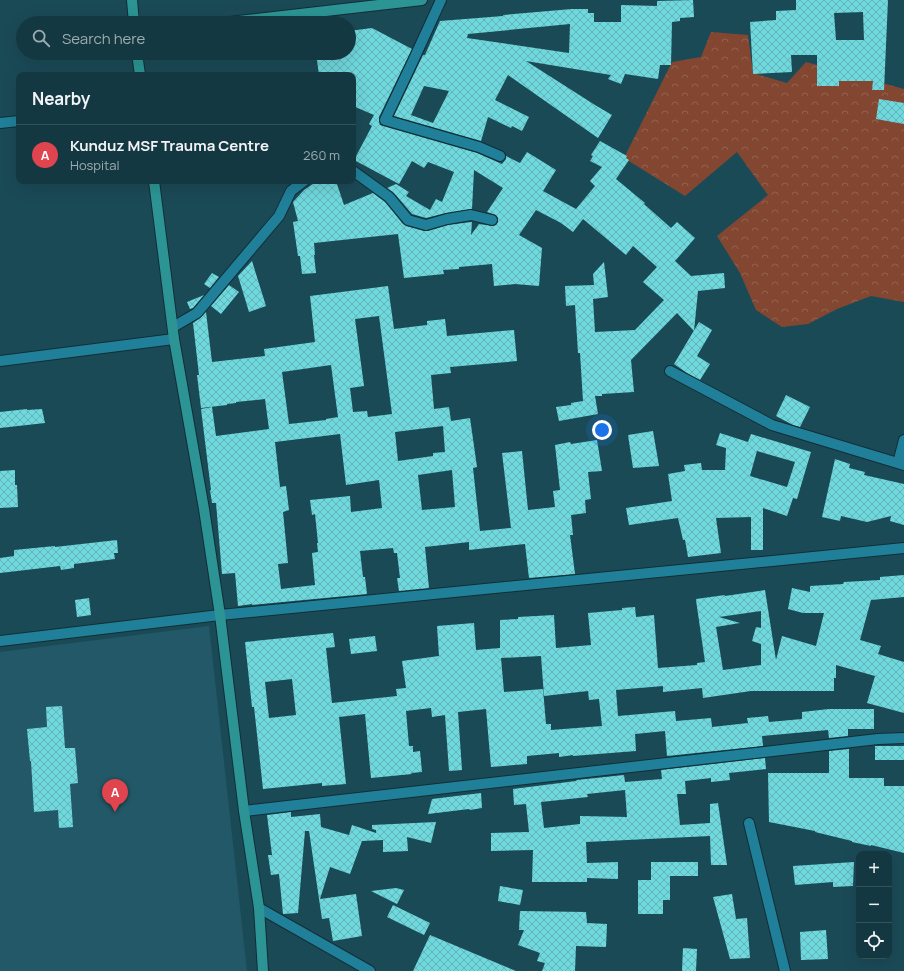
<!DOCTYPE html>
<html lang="en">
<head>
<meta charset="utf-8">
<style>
  body { margin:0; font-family:Manrope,sans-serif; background:#21434c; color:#f1f3f6 }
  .controls { position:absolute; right:12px; bottom:12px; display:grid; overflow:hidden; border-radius:8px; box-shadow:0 4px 16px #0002 }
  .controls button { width:36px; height:36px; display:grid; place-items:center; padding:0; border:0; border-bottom:1px solid #33525a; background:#143841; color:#f1f3f6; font:20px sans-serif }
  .you { position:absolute; left:602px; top:430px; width:14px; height:14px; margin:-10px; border:3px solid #fff; border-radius:50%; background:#1a73e8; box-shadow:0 0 0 6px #1a73e833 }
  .badge { display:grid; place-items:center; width:26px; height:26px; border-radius:50%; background:#8c9099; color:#fff; font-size:13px; font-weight:700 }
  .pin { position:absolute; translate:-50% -33px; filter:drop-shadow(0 1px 2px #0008) }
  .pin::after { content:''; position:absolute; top:21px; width:14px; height:12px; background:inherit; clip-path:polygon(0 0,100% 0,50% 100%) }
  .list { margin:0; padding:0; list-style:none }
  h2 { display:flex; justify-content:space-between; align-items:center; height:52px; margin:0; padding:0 16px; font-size:17px }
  h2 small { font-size:13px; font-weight:400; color:#9dacb1 }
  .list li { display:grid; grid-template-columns:26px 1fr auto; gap:12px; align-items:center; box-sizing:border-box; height:60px; padding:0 16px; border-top:1px solid #33525a }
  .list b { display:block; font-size:15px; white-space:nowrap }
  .list p { margin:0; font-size:13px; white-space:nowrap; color:#9dacb1 }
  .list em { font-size:13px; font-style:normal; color:#9dacb1 }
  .icon { flex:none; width:22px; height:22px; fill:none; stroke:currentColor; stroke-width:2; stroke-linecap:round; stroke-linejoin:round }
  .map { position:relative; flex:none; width:904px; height:971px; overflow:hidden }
  .search { position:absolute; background:#143841; box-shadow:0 4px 16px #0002; left:16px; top:16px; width:340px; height:44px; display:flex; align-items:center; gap:10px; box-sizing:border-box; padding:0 14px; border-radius:22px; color:#9dacb1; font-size:15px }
  .panel { position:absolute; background:#143841; box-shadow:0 4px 16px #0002; left:16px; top:72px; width:340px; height:112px; border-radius:8px }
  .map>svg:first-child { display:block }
  .built { fill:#225867 }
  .forest { fill:url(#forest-crowns) }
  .building { fill:url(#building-cross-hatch); fill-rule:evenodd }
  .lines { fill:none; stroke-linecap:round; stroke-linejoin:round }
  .street-casing { stroke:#122e36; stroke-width:12 }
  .secondary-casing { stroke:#122e36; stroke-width:12 }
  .street { stroke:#208099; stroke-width:10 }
  .secondary { stroke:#2c9494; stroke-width:10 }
</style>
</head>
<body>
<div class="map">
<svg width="904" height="971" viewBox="0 0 904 971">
  <defs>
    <pattern id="forest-crowns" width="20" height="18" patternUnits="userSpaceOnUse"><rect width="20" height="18" fill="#834631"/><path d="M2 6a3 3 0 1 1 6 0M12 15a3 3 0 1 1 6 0" fill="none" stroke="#936150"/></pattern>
    <pattern id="building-cross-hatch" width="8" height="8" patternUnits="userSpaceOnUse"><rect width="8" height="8" fill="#6fd8dd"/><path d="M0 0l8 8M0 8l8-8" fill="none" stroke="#62b4b8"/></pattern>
  </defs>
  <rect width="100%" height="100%" fill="#1b4a57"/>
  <path class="built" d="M 209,626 L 247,971 L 0,971 L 0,652 Z"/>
  <path class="forest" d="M 711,32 L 748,35 L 753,73 L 787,83 L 806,62 L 904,89 L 904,302 L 871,296 L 837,309 L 808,324 L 782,327 L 756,310 L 740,273 L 717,236 L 768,195 L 737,152 L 685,196 L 624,158 L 672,62 L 701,57 Z"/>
  <path class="building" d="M 693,0 L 694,17 L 680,18 L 680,21 L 672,22 L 671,65 L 660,65 L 658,79 L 625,74 L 621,84 L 608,79 L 611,75 L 526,61 L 595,105 L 612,115 L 598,138 L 508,75 L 495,100 L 529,117 L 522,131 L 512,126 L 511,128 L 488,117 L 481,141 L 394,116 L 423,55 L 425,55 L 440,21 L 503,16 L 503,15 L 572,9 L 588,9 L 588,13 L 594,13 L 594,22 L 621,22 L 621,5 L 657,6 L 657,1 ZM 570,24 L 569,53 L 467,38 L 468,34 ZM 424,86 L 449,91 L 433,123 L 411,115 Z
    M 796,0 L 888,0 L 884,90 L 872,90 L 873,81 L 839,81 L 839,86 L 817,86 L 817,55 L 791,55 L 792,72 L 753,74 L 750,22 L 776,20 L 776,11 L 796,10 ZM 863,12 L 864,40 L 836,40 L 834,13 Z
    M 372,28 L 412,49 L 379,117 L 379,121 L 380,125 L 383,126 L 477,153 L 502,164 L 506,159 L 506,156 L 520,163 L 527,152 L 556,170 L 543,191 L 576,209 L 595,186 L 590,181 L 602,167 L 590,161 L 593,156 L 591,155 L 600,141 L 627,156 L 626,158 L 629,160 L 616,179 L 645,203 L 644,204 L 671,228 L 677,222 L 695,238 L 675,261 L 691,276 L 724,273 L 725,288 L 698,291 L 694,331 L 677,313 L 631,360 L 634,392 L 602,394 L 602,396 L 595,396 L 598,414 L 559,421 L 556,407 L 571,405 L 571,403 L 583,401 L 580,353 L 578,353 L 575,305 L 566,306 L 565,286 L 594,285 L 593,274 L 604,262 L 608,297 L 593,299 L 595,332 L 635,330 L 664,300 L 643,282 L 657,267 L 633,246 L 626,255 L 583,219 L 573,232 L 561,223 L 536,210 L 519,235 L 542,248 L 539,286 L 515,284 L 494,286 L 492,264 L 459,267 L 459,269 L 443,270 L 444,274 L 404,278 L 398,234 L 314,243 L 315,255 L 314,255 L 316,273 L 302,274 L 300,256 L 298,256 L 293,222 L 298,221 L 293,202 L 304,190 L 317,181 L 336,181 L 344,205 L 373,193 L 385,202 L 403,224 L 406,226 L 424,231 L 428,231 L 448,225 L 471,222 L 472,222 L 471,235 L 479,224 L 493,226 L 496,225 L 498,222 L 498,218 L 496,215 L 487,212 L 503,188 L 474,170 L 472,209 L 446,213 L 426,218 L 412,214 L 394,193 L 387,188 L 396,184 L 409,192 L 406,196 L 430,210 L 436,199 L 442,202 L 454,172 L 428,162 L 424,168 L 412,161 L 399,184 L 354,160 L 372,126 L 369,124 L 374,115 L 353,106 L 353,75 L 319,75 L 316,53 L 349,53 L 349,31 Z
    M 879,99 L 904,103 L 904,124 L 876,119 Z
    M 252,261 L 266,306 L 249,312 L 238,276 Z
    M 212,273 L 219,277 L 210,288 L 204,284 Z
    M 229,285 L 239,292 L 221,314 L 211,306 Z
    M 388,286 L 394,329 L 427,325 L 427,321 L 445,319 L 447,336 L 514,330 L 517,361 L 450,367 L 451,373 L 431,375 L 434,409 L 449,407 L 451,421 L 470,418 L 477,467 L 473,468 L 480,531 L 511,528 L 502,453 L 522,451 L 528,510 L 555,507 L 553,491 L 560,490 L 555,445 L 570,442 L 571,444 L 597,440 L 602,471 L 588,472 L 591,499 L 585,500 L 586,513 L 571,515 L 573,535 L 570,535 L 575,574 L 529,578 L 525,544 L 469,550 L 469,542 L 425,547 L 429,588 L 399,591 L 397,578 L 400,578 L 397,553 L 394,553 L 393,548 L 360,551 L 363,577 L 365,577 L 367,594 L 252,605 L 252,604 L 238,606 L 235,573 L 222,574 L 216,503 L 212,503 L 210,490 L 211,490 L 201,409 L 212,407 L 216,436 L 269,429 L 265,399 L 236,402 L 236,403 L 227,404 L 227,405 L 201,408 L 197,375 L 199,375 L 193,323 L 200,318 L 206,312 L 212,362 L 265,356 L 264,349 L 315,342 L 310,296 ZM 379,316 L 392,414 L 368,417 L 367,411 L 353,412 L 350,388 L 364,386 L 355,319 ZM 331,365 L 338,417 L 326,419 L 326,420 L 289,424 L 282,372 ZM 443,426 L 445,452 L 433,453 L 433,456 L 398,461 L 395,432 ZM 340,434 L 346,485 L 379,480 L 382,508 L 351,512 L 350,496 L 310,500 L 312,515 L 315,514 L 318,543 L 317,543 L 318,552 L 312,553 L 315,585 L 281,589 L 278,564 L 288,563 L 283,512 L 289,510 L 286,486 L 280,487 L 275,442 ZM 452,470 L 455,507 L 422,510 L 418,475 Z
    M 204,295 L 193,308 L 190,309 L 187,302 Z
    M 699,322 L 712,330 L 697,356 L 710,364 L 700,380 L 687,373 L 674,364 Z
    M 786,395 L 810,407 L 800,427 L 793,425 L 776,416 Z
    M 27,409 L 27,410 L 42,409 L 45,423 L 0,428 L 0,412 Z
    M 653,431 L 659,466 L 633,468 L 628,435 Z
    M 720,433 L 748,442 L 751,434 L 811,452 L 797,499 L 793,498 L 787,516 L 763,508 L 763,550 L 751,550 L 751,517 L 716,518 L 721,553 L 688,557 L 685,540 L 683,540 L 678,518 L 629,525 L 626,508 L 672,501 L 668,474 L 685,471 L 684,465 L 701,463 L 702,470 L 725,470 L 726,448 L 716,445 ZM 757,451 L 795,462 L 787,487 L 750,476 Z
    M 835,459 L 850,464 L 849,468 L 865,472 L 864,475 L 904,484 L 904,525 L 890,521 L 891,516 L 867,522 L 841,516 L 840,521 L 822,517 Z
    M 15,470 L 15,485 L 17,485 L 18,507 L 0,508 L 0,471 Z
    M 117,540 L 118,553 L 114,553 L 115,559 L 74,564 L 74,568 L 61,570 L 60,566 L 0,573 L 0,558 L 14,556 L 14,550 L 55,546 L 55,547 Z
    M 904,575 L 904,597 L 871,600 L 860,640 L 881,646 L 878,654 L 904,662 L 904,713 L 867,703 L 875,676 L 836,665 L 836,678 L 834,678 L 834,691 L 751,691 L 703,698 L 702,688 L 663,692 L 663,686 L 616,690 L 618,716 L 675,711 L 676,721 L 711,718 L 712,727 L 748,723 L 747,718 L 768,716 L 769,722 L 802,719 L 802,712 L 829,709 L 874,709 L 874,729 L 848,729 L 848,736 L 829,738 L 828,730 L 762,736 L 763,746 L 667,756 L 665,731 L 635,734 L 636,751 L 573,756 L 573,755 L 559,757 L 559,753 L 527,756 L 527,764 L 491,767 L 486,709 L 458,712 L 462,770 L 449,771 L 445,715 L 432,717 L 431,708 L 406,711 L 409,746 L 413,746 L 413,752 L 420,751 L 422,772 L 411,773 L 412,774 L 371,778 L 365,714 L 339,717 L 346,784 L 322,786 L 322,783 L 263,789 L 254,707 L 252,707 L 245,642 L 333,633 L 335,647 L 326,648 L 332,703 L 397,696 L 396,689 L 406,688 L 402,661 L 439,656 L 437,626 L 474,623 L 476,650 L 500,648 L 500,620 L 518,619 L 518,617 L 554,615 L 556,648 L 591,645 L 588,613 L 622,610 L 622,608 L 635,607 L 636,617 L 654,615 L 658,668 L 697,665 L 697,663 L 705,662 L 696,600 L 696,599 L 725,595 L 725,596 L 765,590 L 776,660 L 782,636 L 816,646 L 824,613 L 803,613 L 788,609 L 792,588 L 810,592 L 810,586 L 843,584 L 844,582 L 880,580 L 880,577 ZM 761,611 L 761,628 L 756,627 L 752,641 L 761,644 L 761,665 L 723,670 L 716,627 L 740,623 L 719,617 ZM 541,656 L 544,696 L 588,691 L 589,700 L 599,699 L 602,726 L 551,730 L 551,724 L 546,724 L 543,689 L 504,692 L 501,658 ZM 292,679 L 296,715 L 269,718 L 265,682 Z
    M 89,598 L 91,615 L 77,617 L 75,600 Z
    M 375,636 L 377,651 L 351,654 L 349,639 Z
    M 62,706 L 65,748 L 75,748 L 78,783 L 70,784 L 73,827 L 59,828 L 58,810 L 34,812 L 31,761 L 30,761 L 27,729 L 47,727 L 46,707 Z
    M 875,746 L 904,746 L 904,760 L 875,760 Z
    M 849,749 L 849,778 L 884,778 L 884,786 L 904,786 L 904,853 L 871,845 L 871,846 L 852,842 L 852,841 L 815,832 L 815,831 L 769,822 L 768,773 L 829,773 L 829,751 Z
    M 765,758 L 766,769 L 729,773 L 730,780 L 711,782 L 711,778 L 685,781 L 686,794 L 677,794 L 680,825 L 710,823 L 710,804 L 718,803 L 727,865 L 711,865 L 710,836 L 586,842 L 587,863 L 618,862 L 618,879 L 587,878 L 587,882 L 532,882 L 533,850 L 491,851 L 491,833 L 529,832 L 526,804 L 514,805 L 513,789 L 576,781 L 577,780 L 624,775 L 625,782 L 662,779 L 661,770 ZM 625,790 L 627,817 L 580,816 L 580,824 L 544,828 L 541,802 L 588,797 L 587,794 Z
    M 481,793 L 482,808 L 470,810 L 469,809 L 428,814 L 432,799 Z
    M 291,812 L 291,817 L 320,814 L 321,827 L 349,835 L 352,825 L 376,833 L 376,830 L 372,829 L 372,825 L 436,822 L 431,843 L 407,837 L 408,851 L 383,852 L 383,840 L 362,841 L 350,874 L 330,867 L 320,899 L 356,894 L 362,936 L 333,941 L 329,918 L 322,919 L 309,831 L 305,831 L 298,913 L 283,914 L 279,874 L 271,875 L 268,855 L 272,855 L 267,815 Z
    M 651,862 L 698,862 L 698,876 L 670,876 L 670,900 L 663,900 L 663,914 L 638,914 L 638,880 L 651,880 Z
    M 854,862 L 853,886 L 833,887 L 833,882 L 795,885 L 793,866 Z
    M 500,886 L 523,890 L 520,905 L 498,901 Z
    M 396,888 L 404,890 L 397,904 L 371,891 Z
    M 732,894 L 736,919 L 747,918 L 750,958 L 730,959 L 713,897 Z
    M 393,905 L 430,923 L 424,935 L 387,917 Z
    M 520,911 L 586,912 L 587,923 L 607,924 L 606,947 L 576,946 L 575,971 L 542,971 L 545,963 L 537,961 L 540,953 L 518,945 L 524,930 L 519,930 Z
    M 826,930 L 828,959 L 801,960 L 800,932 Z
    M 430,935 L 516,971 L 413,971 Z
    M 683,948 L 697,949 L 696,971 L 682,971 Z"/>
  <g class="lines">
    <defs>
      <path id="street" d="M 441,0 L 413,61 L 385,120 L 479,147 L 500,156
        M 0,123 L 19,121
        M 353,171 L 389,197 L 408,220 L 426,225 L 447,219 L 471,215 L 492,220
        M 173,327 L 197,313 L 279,216 L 291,191 L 304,181
        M 0,361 L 174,339
        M 670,371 L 772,425 L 904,465
        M 898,463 L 904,440
        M 0,641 L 220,615 L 904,548
        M 244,811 L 878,739 L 904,738
        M 749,823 L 785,971
        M 259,908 L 370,971"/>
      <path id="secondary" d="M 132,0 L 134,23
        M 221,23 L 422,0
        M 137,53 L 140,75
        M 154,181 L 174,339 L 204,509 L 220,615 L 244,811 L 259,908 L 263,971"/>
    </defs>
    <use href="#street" class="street-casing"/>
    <use href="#secondary" class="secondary-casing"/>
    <use href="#street" class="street"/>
    <use href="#secondary" class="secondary"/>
  </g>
</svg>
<div class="controls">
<button>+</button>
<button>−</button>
<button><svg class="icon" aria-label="locate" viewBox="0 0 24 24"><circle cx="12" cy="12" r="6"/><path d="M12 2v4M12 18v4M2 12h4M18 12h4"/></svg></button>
</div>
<div class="you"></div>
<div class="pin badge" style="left:115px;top:812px;background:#e0444e">A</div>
<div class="search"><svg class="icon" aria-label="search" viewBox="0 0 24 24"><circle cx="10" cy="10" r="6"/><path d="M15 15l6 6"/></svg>Search here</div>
<section class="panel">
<h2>Nearby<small></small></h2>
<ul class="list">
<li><span class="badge" style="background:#e0444e">A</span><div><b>Kunduz MSF Trauma Centre</b><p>Hospital</p></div><em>260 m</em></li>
</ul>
</section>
</div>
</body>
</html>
